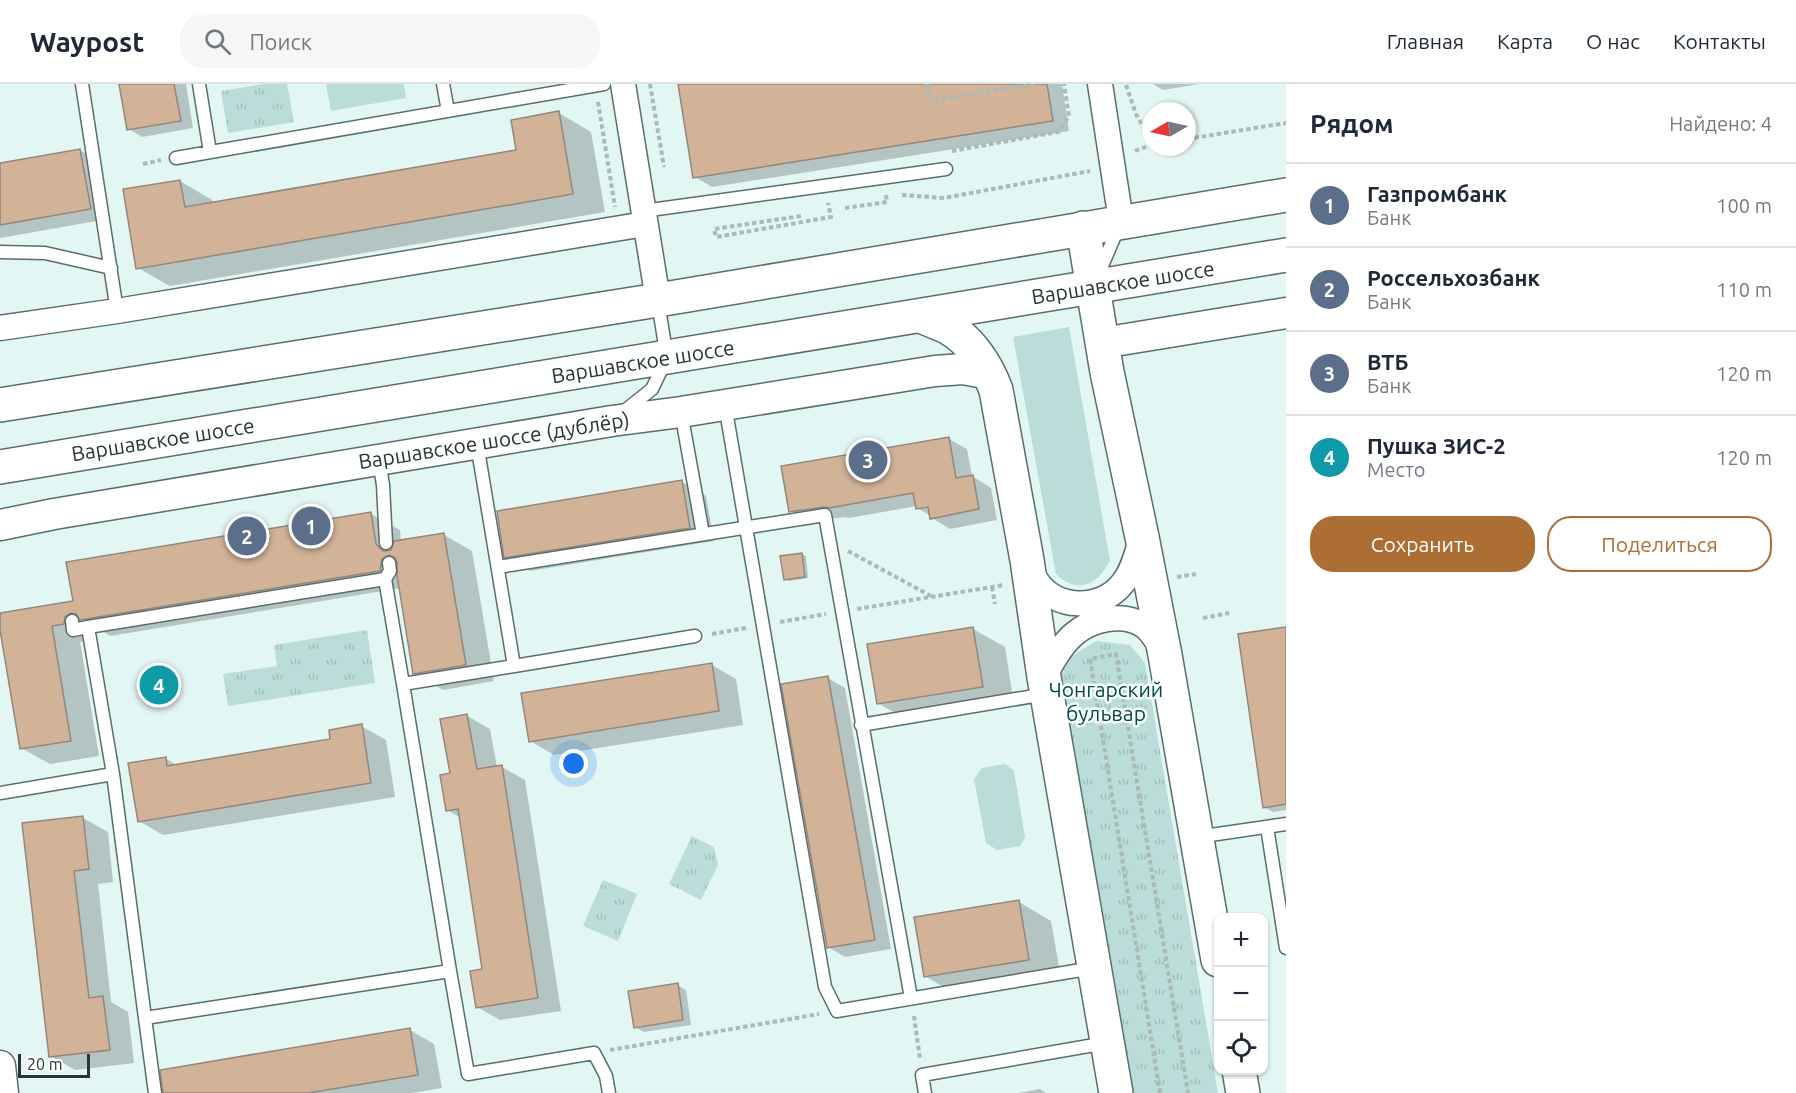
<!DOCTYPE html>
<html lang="ru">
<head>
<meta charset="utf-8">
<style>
  body { margin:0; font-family:Ubuntu,sans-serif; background:#f6f6f7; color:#1f2937 }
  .controls { position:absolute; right:18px; bottom:18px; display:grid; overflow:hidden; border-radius:12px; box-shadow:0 2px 4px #0004 }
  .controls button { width:54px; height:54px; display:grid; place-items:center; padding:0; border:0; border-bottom:2px solid #e0e1e3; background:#fff; color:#1f2937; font:30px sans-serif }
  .compass { position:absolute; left:1142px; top:18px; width:54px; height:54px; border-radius:50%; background:#fff; box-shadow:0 2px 4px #0004; rotate:261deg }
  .scale { position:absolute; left:18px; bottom:15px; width:72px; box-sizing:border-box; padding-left:6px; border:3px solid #2c3332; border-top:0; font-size:16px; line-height:21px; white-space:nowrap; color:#2c3332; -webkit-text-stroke:4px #fbffff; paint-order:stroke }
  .you { position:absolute; left:574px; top:680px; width:21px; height:21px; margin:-15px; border:4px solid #fff; border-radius:50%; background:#1a73e8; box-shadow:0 0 0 9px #1a73e833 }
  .badge { display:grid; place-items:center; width:39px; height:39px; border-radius:50%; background:#ac6e33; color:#fff; font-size:20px; font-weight:700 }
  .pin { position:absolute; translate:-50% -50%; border:3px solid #fff; box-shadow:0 2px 6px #0006 }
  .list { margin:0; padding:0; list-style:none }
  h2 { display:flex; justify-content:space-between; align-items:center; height:78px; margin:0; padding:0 24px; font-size:26px }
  h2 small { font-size:20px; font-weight:400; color:#747a83 }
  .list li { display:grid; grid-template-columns:39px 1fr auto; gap:18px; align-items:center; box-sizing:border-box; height:84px; padding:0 24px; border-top:2px solid #e0e1e3 }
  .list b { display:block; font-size:22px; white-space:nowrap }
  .list p { margin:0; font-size:20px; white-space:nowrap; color:#747a83 }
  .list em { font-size:20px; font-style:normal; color:#747a83 }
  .actions { display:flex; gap:12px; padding:18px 24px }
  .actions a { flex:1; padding:14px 0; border:2px solid #ac6e33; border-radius:24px; text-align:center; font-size:21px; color:#ac6e33 }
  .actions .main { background:#ac6e33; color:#fff }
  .icon { flex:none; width:33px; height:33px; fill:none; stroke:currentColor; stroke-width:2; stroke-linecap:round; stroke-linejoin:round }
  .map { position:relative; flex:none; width:1286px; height:1009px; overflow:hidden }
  header { display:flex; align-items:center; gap:36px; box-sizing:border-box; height:84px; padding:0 30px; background:#fff; border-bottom:2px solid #e0e1e3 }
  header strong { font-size:28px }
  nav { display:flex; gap:33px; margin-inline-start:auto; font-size:21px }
  .search { width:420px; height:54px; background:#f6f6f7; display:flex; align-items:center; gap:15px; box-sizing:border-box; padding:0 21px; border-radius:24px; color:#747a83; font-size:22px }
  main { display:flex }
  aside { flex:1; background:#fff }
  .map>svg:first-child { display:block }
  .grass { fill:#bbddd9 }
  .park { fill:url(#park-tufts) }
  .shadow { fill:#0003 }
  .building { fill:#d2b398; stroke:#93867c; stroke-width:1.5 }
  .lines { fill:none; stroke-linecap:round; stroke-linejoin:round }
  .service-casing { stroke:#5b6d6b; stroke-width:15 }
  .minor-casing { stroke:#5b6d6b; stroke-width:27 }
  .tertiary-casing { stroke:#5b6d6b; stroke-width:33 }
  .secondary-casing { stroke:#5b6d6b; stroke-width:36 }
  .primary-casing { stroke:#5b6d6b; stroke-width:36 }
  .path { stroke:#aabab7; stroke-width:4; stroke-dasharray:4.5 3; stroke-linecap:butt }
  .service { stroke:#fff; stroke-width:12 }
  .minor { stroke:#fff; stroke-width:24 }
  .tertiary { stroke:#fff; stroke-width:30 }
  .secondary { stroke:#fff; stroke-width:33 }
  .primary { stroke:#fff; stroke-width:33 }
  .labels { text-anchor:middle; stroke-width:5; stroke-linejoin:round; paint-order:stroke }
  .street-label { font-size:21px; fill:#2c3332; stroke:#fbffff }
  .park-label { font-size:21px; fill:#004b47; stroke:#fbffff }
</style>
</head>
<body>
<header>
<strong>Waypost</strong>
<div class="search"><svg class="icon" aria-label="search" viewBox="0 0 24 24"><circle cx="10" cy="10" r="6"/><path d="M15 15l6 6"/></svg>Поиск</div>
<nav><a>Главная</a><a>Карта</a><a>О нас</a><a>Контакты</a></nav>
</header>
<main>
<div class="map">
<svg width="1286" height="1009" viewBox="0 0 1286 1009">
  <defs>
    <pattern id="park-tufts" width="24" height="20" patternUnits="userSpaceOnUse" patternTransform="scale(1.5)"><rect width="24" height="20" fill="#bbddd9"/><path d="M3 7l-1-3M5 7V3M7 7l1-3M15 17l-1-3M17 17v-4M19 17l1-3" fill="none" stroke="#a1bebb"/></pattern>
  </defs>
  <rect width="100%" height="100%" fill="#e2f6f3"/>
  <path class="grass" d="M 326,0 L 404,0 L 406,14 L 331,27 Z
    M 1069,243 L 1110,477 C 1097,501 1078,511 1056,490 L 1013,253 Z
    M 1005,680 L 1014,687 L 1025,753 L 1020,762 L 997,766 L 986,759 L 974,695 L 982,684 Z"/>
  <path class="park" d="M 263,0 L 287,0 L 294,38 L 228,49 L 221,7 Z
    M 367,546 L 375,599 L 228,622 L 223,590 L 277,582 L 274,561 Z
    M 1096,557 L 1130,561 L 1145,579 L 1218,1009 L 1129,1009 L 1056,595 L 1069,574 Z
    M 692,752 L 714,763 L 718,781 L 701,816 L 669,800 Z
    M 603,796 L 637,810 L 618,857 L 583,842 Z"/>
  <path class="shadow" d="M 121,0 L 186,0 L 193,44 L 142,53 L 129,45 Z
    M 680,0 L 1062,0 L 1069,47 L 712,103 L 695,93 Z
    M 1153,0 L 1199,0 L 1163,6 Z
    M 559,29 L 591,48 L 605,128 L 170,202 L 138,184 L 180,97 L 212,116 L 213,119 L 518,68 Z
    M 80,66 L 97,76 L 108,135 L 0,154 L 0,80 Z
    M 949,355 L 967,365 L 972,392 L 991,404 L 997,436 L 950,445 L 932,434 L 931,432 L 917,424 L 917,422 L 849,434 L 844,433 L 809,438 L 791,427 Z
    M 682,398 L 706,412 L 714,457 L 530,487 L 506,473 Z
    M 371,430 L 400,446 L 401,458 L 444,451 L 472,467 L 494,597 L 443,606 L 414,589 L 401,504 L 110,552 L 99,545 L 93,549 L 92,556 L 80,558 L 99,672 L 50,680 L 21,664 L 0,530 L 74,518 Z
    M 802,470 L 806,472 L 808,494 L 789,497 L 785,495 Z
    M 973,545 L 1005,563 L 1014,621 L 910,638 L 878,619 Z
    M 1286,545 L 1286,726 L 1273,728 L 1264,723 Z
    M 712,581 L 736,595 L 743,641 L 554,671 L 530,657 Z
    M 828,594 L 845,604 L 891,865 L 845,873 L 828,863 Z
    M 467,632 L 490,645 L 497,683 L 502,683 L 525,696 L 561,927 L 500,936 L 477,923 L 484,886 L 461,734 L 447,726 L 451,690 Z
    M 361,642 L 386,656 L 395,713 L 163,751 L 139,737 L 165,674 L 178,682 L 332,656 Z
    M 83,734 L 108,748 L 113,798 L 98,800 L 111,918 L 128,928 L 134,979 L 75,986 L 50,972 L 23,741 Z
    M 1019,818 L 1051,837 L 1061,894 L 957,911 L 925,892 Z
    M 677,901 L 686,906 L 691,941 L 644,948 L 635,943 Z
    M 410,946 L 434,960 L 442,1004 L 412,1009 L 164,1009 Z
    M 1040,1005 L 1046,1009 L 1019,1009 Z"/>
  <path class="building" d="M 119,0 L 174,0 L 181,37 L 127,46 Z
    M 678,0 L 1047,0 L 1053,37 L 693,94 Z
    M 559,27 L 573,110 L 136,185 L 123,105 L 180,96 L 185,123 L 516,66 L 511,36 Z
    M 80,65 L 91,125 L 0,141 L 0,79 Z
    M 949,353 L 956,394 L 973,391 L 979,425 L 930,435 L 928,423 L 916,425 L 913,409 L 829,424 L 824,423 L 789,428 L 781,382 Z
    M 682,396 L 690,444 L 504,474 L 497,427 Z
    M 371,428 L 376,460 L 383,467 L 391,466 L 394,457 L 444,449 L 466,581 L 413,590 L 397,491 L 397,478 L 395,474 L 389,471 L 382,475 L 380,487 L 80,536 L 76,530 L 71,529 L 65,533 L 64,540 L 52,542 L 71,657 L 20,665 L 0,546 L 0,529 L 73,517 L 66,478 Z
    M 802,469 L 805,493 L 784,496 L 780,472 Z
    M 973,543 L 983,603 L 877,620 L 867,560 Z
    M 1286,543 L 1286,720 L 1263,724 L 1238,550 Z
    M 712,579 L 719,627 L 529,658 L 521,609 Z
    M 828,592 L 875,856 L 827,864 L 781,600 Z
    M 467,630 L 477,685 L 502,681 L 538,914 L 476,924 L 470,887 L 482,885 L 458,725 L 446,727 L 440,691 L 450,689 L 440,635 Z
    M 362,640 L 371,699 L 138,738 L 128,679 L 166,673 L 167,682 L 330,655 L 329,646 Z
    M 83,732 L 89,785 L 74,787 L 89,914 L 103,912 L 110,966 L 49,973 L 22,739 Z
    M 1019,816 L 1029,876 L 924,893 L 914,833 Z
    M 678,899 L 683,936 L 634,944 L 628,907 Z
    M 410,944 L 418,991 L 308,1009 L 163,1009 L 160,986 Z"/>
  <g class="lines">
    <defs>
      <path id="service" d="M 82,0 L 117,227
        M 199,0 L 210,68
        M 443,0 L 448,27
        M 176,74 L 604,0
        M 643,127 L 946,85
        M 0,168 L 45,169 L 111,184
        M 1099,189 L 1119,142
        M 725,321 L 825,903 L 837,927 L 1093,884
        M 681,328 L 703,450
        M 622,329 L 652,305 L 667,274 L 658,218
        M 379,376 L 383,401 L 386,459
        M 498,483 L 825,431 L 911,914
        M 385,495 L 390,487 L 389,479
        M 72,537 L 73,546 L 88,543 L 113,690
        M 88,543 L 385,495 L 403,600 L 514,582 L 477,360
        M 514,582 L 695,552
        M 403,600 L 450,887
        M 861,641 L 1046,610
        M 0,709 L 113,690 L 145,934
        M 1267,743 L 1286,864
        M 1197,753 L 1286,740
        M 155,1009 L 145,934 L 450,887 L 468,990 L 594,969 L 606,992 L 609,1009
        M 925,1009 L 922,991 L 1106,959"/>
      <path id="minor" d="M 623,0 L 658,216
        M 1100,0 L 1121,137
        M 0,244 L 117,227 L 645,140
        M 1031,483 C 1032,488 1034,493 1036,496 C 1054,526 1101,527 1122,500 C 1133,488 1137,468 1142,453
        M 1044,593 C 1052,578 1060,563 1073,551 C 1091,535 1122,528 1143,541 C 1152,547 1157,557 1163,567"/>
      <path id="tertiary" d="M 1102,259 L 1286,229
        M 0,441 L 54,430 L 612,337 L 681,328 L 935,287 L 963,285 L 990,290
        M 0,982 L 3,1009"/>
      <path id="secondary" d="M 1083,144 L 1107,288 L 1142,453 L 1165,571 L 1218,876
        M 921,232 C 929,236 939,239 947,243 C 971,256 987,282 996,306 L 1027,476 L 1044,593 L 1116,1009
        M 1239,986 L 1243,1009"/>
      <path id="primary" d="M 0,321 L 658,216 L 1286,111
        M 0,383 L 1286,171"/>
    </defs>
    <use href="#service" class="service-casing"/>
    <use href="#minor" class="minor-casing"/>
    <use href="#tertiary" class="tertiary-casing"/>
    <use href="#secondary" class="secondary-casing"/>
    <use href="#primary" class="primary-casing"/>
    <path class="path" d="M 650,0 L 664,83
      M 927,0 L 929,17 L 1034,0
      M 1126,1 L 1136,30 L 1151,57
      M 598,18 L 615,123
      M 1187,55 L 1286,39
      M 952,67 L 1058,48 L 1069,32 L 1064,0
      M 1135,67 L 1151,61
      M 143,80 L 161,76
      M 902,111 L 944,114 L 1090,87
      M 845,124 L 887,118 L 886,111
      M 801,132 L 714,145 L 716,153 L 831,133 L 828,119
      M 848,467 L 931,512
      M 1177,493 L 1196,490
      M 992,503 L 995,520
      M 857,525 L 1004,501
      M 1203,534 L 1229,529
      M 780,538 L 826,530
      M 712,550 L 746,544
      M 914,932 L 920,975
      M 610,966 L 819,930
      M 1160,1009 L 1090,575 L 1116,570 L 1188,1009"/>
    <use href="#service" class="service"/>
    <use href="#minor" class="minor"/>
    <use href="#tertiary" class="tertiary"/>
    <use href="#secondary" class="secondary"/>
    <use href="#primary" class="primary"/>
  </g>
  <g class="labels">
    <g class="street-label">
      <text transform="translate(1123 199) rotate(-9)" y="7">Варшавское шоссе</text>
      <text transform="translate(643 278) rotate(-9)" y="7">Варшавское шоссе</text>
      <text transform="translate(163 356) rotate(-9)" y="7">Варшавское шоссе</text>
      <text transform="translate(494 357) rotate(-9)" y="7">Варшавское шоссе (дублёр)</text>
    </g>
    <g class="park-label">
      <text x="1106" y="613">Чонгарский<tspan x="1106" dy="24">бульвар</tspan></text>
    </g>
  </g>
</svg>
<div class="controls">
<button>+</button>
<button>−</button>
<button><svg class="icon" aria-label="locate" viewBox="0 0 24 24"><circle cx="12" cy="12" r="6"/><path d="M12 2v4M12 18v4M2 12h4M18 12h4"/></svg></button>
</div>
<svg class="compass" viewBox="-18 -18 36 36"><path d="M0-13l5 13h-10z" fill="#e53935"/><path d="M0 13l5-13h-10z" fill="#747a83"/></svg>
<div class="scale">20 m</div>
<div class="you"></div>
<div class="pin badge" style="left:311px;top:442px;background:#5c6f8a">1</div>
<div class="pin badge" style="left:247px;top:452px;background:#5c6f8a">2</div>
<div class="pin badge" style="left:868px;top:376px;background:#5c6f8a">3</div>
<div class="pin badge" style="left:159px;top:601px;background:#0f9aa8">4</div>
</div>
<aside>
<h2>Рядом<small>Найдено: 4</small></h2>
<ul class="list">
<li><span class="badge" style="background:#5c6f8a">1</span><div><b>Газпромбанк</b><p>Банк</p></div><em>100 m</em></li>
<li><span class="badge" style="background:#5c6f8a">2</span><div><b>Россельхозбанк</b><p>Банк</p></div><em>110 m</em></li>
<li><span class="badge" style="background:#5c6f8a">3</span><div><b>ВТБ</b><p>Банк</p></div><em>120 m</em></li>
<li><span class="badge" style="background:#0f9aa8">4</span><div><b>Пушка ЗИС-2</b><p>Место</p></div><em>120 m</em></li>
</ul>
<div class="actions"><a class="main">Сохранить</a><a>Поделиться</a></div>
</aside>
</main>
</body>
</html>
